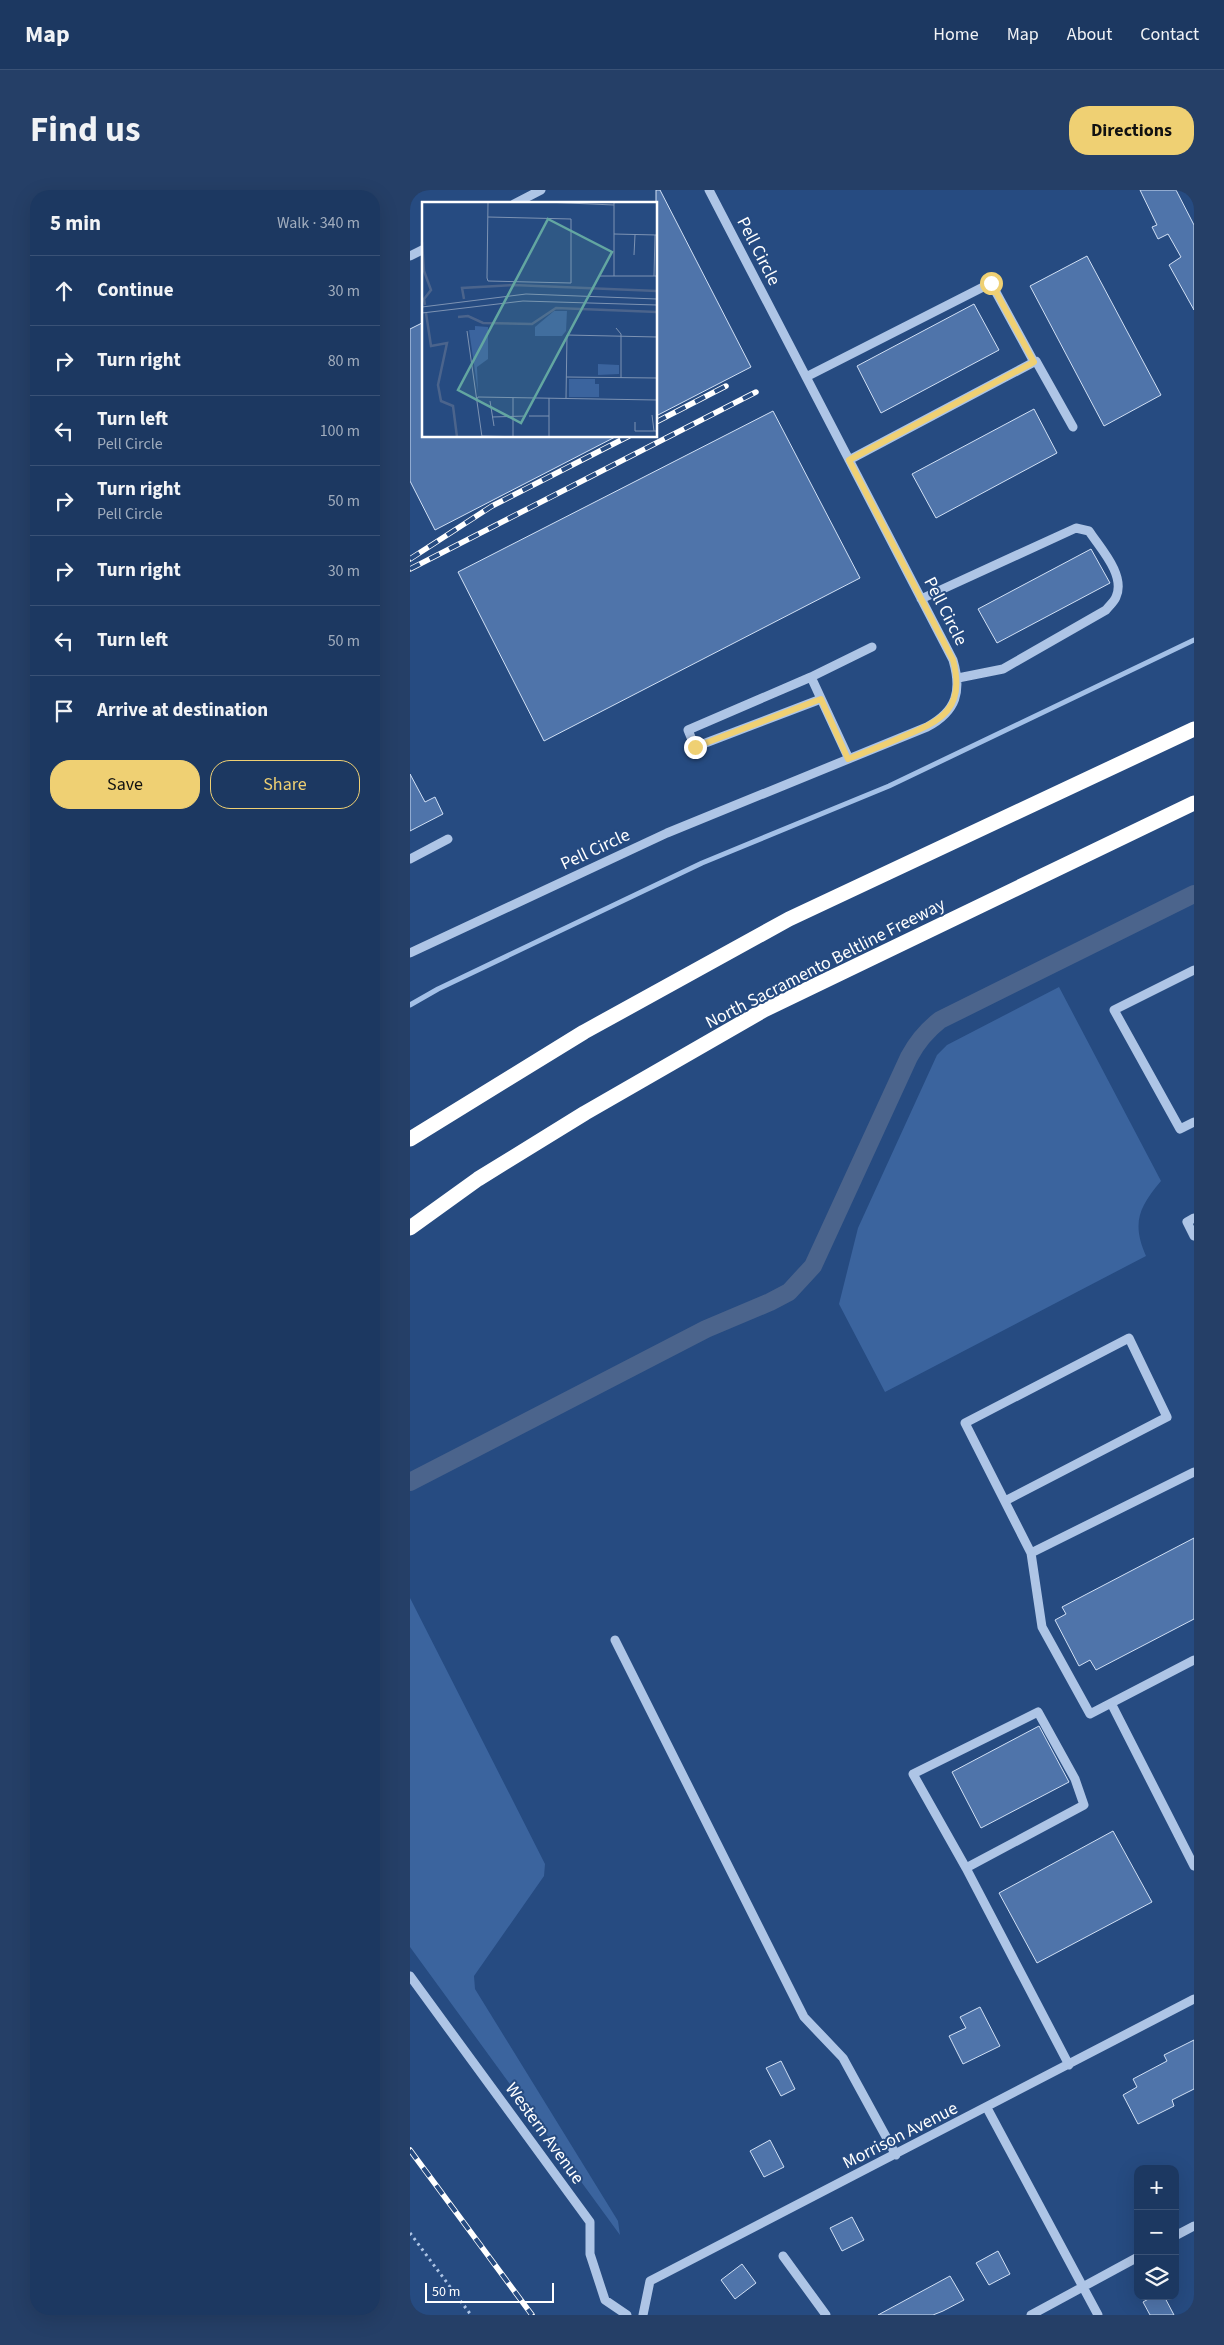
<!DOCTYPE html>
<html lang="en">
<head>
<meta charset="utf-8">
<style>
  body { margin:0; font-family:"Source Sans 3",sans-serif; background:#253f67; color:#f1f3f6 }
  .controls { position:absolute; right:15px; bottom:15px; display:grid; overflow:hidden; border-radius:10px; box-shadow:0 5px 20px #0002 }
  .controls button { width:45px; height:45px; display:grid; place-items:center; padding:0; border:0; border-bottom:1px solid #3a5276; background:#1c3861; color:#f1f3f6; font:25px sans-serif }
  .scale { position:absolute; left:15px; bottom:12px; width:129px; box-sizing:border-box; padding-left:5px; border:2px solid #fff; border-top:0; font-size:14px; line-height:18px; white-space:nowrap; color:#fff; -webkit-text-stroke:4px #264b81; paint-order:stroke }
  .stop { position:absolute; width:15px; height:15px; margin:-11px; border:4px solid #efd073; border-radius:50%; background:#fff }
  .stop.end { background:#efd073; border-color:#fff; box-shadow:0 1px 5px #0008 }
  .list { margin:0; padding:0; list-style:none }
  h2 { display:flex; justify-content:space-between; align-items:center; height:65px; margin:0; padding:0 20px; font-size:21px }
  h2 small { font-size:16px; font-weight:400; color:#a0acbd }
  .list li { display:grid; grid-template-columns:32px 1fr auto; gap:15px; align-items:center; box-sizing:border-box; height:70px; padding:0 20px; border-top:1px solid #3a5276 }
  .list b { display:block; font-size:19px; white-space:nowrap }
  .list p { margin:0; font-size:16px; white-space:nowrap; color:#a0acbd }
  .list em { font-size:16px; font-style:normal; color:#a0acbd }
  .actions { display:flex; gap:10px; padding:15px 20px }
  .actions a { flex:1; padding:11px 0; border:1px solid #efd073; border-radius:20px; text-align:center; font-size:18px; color:#efd073 }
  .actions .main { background:#efd073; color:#111 }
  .icon { flex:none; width:28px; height:28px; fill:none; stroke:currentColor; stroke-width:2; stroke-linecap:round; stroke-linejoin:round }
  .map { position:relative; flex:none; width:784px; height:2125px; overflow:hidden; border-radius:20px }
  header { display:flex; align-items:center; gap:30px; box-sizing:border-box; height:70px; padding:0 25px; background:#1c3861; border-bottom:1px solid #3a5276 }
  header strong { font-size:24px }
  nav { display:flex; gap:28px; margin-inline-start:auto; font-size:18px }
  .intro { display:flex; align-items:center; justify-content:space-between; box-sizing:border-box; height:120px; padding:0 30px }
  h1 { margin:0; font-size:35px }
  .button { padding:12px 22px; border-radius:20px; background:#efd073; color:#111; font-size:18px; font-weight:700 }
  main { display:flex; gap:30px; padding:0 30px }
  aside { flex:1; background:#1c3861; border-radius:20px; box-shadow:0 5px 20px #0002 }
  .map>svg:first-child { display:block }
  .green { fill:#3b649e }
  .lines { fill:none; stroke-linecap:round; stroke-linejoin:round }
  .stream { stroke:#a3c0e7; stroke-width:5 }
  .canal { stroke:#4b648c; stroke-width:18 }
  .building { fill:#4f74aa; stroke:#d1e0f5 }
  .path { stroke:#aec5e6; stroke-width:3; stroke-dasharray:2.5 4; stroke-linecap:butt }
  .minor { stroke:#aec5e6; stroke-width:9 }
  .highway { stroke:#fff; stroke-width:15 }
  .rail-casing { stroke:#fff; stroke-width:5.5 }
  .rail { stroke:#264b81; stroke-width:4; stroke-dasharray:11; stroke-linecap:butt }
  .route { stroke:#efd073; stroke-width:6 }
  .labels { text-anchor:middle; stroke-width:4; stroke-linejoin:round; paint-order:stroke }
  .street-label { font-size:18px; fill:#fff; stroke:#264b81 }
  .inset-river { fill:none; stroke:#4b648c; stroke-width:2.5 }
  .inset-road { fill:none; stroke:#7d93b3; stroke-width:1 }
  .view { fill:#63a6a1; fill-opacity:0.15; stroke:#63a6a1; stroke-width:2.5 }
  .inset-edge { fill:none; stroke:#fff; stroke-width:2.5 }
</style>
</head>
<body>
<header>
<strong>Map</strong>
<nav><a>Home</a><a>Map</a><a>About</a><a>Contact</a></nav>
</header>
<div class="intro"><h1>Find us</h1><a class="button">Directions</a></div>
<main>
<aside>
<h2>5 min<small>Walk · 340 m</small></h2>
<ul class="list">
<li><svg class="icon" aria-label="ahead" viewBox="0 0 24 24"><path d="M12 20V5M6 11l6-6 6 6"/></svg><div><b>Continue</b></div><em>30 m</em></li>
<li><svg class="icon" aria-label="right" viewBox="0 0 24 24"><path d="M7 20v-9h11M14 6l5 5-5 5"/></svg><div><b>Turn right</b></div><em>80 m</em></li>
<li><svg class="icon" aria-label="left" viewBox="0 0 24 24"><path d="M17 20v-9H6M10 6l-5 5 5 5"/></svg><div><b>Turn left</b><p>Pell Circle</p></div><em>100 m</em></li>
<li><svg class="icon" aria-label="right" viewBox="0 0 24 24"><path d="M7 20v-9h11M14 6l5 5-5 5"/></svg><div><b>Turn right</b><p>Pell Circle</p></div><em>50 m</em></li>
<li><svg class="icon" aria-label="right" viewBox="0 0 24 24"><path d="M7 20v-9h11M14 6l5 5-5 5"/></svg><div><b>Turn right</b></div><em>30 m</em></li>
<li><svg class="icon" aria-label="left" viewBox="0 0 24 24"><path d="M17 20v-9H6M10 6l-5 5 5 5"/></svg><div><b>Turn left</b></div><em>50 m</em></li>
<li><svg class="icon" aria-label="arrive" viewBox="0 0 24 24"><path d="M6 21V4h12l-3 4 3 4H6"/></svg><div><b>Arrive at destination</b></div></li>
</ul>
<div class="actions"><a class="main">Save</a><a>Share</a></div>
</aside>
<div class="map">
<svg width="784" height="2125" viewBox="0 0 784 2125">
  <rect width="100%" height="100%" fill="#264b81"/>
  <path class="green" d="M 649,797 L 751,991 C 728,1018 722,1034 736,1066 L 475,1202 L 429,1114 L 448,1038 L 527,865 L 537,855 Z
    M 0,1408 L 135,1674 L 134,1686 L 64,1786 L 65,1799 L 208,2031 L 210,2045 L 0,1757 Z"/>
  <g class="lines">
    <path class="stream" d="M 0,815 L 28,799 L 292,673 L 479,596 L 784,450"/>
    <path class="canal" d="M 0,1292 L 296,1139 L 360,1112 L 379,1102 L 403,1076 L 499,867 C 507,852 516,841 530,830 L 784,704"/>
  </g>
  <path class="building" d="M 246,0 L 250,0 L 341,177 L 246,226 Z
    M 730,0 L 766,0 L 784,35 L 784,120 L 759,75 L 771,67 L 758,44 L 748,49 L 742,37 L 747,35 Z
    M 677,66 L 751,205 L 694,236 L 620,96 Z
    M 564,114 L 589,160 L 471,223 L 447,176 Z
    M 14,132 L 14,246 L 207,246 L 25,340 L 0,291 L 0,139 Z
    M 624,219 L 647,263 L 526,328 L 502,284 Z
    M 363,221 L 450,388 L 134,551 L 48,382 Z
    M 681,359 L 700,393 L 587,453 L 568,419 Z
    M 0,584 L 15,612 L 25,607 L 33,624 L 0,641 Z
    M 784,1348 L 784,1429 L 686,1480 L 680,1470 L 669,1476 L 645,1430 L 656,1424 L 652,1417 Z
    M 629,1536 L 659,1592 L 571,1638 L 542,1582 Z
    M 703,1641 L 742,1712 L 627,1773 L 589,1703 Z
    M 570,1817 L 590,1856 L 553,1874 L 539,1846 L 556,1838 L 550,1827 Z
    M 784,1850 L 784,1899 L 762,1910 L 764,1916 L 728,1934 L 713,1905 L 727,1897 L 723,1889 L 757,1871 L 754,1865 Z
    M 371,1871 L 385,1899 L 371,1906 L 356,1878 Z
    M 360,1950 L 374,1977 L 354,1987 L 340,1961 Z
    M 442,2027 L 454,2050 L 432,2061 L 420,2038 Z
    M 588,2061 L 600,2084 L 579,2095 L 566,2073 Z
    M 332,2074 L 346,2093 L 325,2109 L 311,2090 Z
    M 540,2086 L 554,2110 L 533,2121 L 523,2125 L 468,2125 Z
    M 744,2106 L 754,2106 L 764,2125 L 740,2125 L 733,2112 Z"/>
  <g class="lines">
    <path class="path" d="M 0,2043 L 61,2125"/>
    <path class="minor" d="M 104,14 L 131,0
      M 0,66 L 14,59
      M 396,187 L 581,93 L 624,172
      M 439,270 L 626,171 L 663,237
      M 511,409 L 666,338 L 679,341 C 690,358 716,385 706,407 C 704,412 699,416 696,420 L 593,479 L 548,488
      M 401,487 L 278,540 L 285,557 L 411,509
      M 439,569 L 401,487 L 462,457
      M 0,669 L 38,649
      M 0,763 L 257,643 L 517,537 C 547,521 552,501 543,470 L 299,0
      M 784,780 L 704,820 L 770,939 L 784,932
      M 784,1028 L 777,1032 L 784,1046
      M 595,1311 L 757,1227 L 719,1148 L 555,1233 L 621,1363 L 784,1282
      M 621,1363 L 632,1437 L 680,1524 L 784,1470
      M 205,1450 L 394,1827 L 433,1868 L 486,1965
      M 701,1513 L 784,1676
      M 556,1678 L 503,1584 L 628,1522 L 665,1589 L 674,1615 L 556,1678 L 659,1875
      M 0,1786 L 180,2032 L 180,2064 L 195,2110 L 217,2125
      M 577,1918 L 688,2125
      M 765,2046 L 784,2036
      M 373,2066 L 416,2125
      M 233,2125 L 240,2091 L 784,1809
      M 621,2125 L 728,2067"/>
    <path class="highway" d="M 0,949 L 174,842 L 379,729 L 784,539
      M 0,1038 L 68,989 L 175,923 L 354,820 L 784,613"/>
    <defs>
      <path id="rail" d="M 246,232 L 316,196
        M 0,369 L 82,316 L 219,246
        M 0,379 L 346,202
        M 0,1960 L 122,2125"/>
    </defs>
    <use href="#rail" class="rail-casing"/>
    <use href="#rail" class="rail"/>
  </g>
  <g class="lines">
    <path class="route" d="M 285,557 L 411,509 L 438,569 C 456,562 474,555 492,547 C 532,531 556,518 543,470 L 439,270 L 624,172 L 581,93"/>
  </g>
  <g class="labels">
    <g class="street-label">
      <text transform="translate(349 61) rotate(63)" y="6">Pell Circle</text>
      <text transform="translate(536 421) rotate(63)" y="6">Pell Circle</text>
      <text transform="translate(185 659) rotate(-25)" y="6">Pell Circle</text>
      <text transform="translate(415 773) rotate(-27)" y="6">North Sacramento Beltline Freeway</text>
      <text transform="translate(135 1943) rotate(54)" y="6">Western Avenue</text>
      <text transform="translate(490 1945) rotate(-27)" y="6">Morrison Avenue</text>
    </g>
  </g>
  <g transform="translate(12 12)">
    <rect width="235" height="235" fill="#264b81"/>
    <path d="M 132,109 L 145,109 L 144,129 L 140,134 L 113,134 L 113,125 ZM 53,124 L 66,125 L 66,157 L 55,165 L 56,190 L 47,128 L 53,128 ZM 176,162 L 197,163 L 197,172 L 176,173 ZM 147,177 L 173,177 L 173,182 L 177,182 L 177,195 L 147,195 Z" fill="#3b649e"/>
    <path class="inset-river" d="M 0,40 L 2,69 L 9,88 L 2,97 L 3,103M 42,97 L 40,86 L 91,83 L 235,89M 4,111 L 9,144 L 25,141 L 16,183 L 19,199 L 31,204 L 35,235M 36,115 L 46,114 L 61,121 L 110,122 L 134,106 L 235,110"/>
    <path class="inset-road" d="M 123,0 L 192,3M 66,15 L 149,17 L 149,81 L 66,79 L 65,76 L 66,0M 192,32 L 235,33M 212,53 L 213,33M 178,74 L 235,74M 192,74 L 192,0M 232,74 L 233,33M 0,105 L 104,92 L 235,97M 0,111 L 101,99 L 235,103M 194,126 L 199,132 L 199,176M 45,129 L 60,235M 144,175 L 235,176M 91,196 L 91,235M 144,196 L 145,133 L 235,135M 54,199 L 56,195 L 235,198M 68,199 L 72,224M 230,213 L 232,229M 107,214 L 127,214M 70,215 L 104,214M 213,220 L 213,229 L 235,229M 60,234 L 105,235M 127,235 L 127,196"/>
    <path class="view" d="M 126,17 L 190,50 L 99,221 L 36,188 Z"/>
    <rect width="235" height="235" class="inset-edge"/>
  </g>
</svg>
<div class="controls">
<button>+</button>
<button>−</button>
<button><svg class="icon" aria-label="layers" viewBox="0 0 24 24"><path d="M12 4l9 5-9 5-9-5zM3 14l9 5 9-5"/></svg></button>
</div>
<div class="scale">50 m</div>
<div class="stop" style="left:581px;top:93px"></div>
<div class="stop end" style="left:285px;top:557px"></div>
</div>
</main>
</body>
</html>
